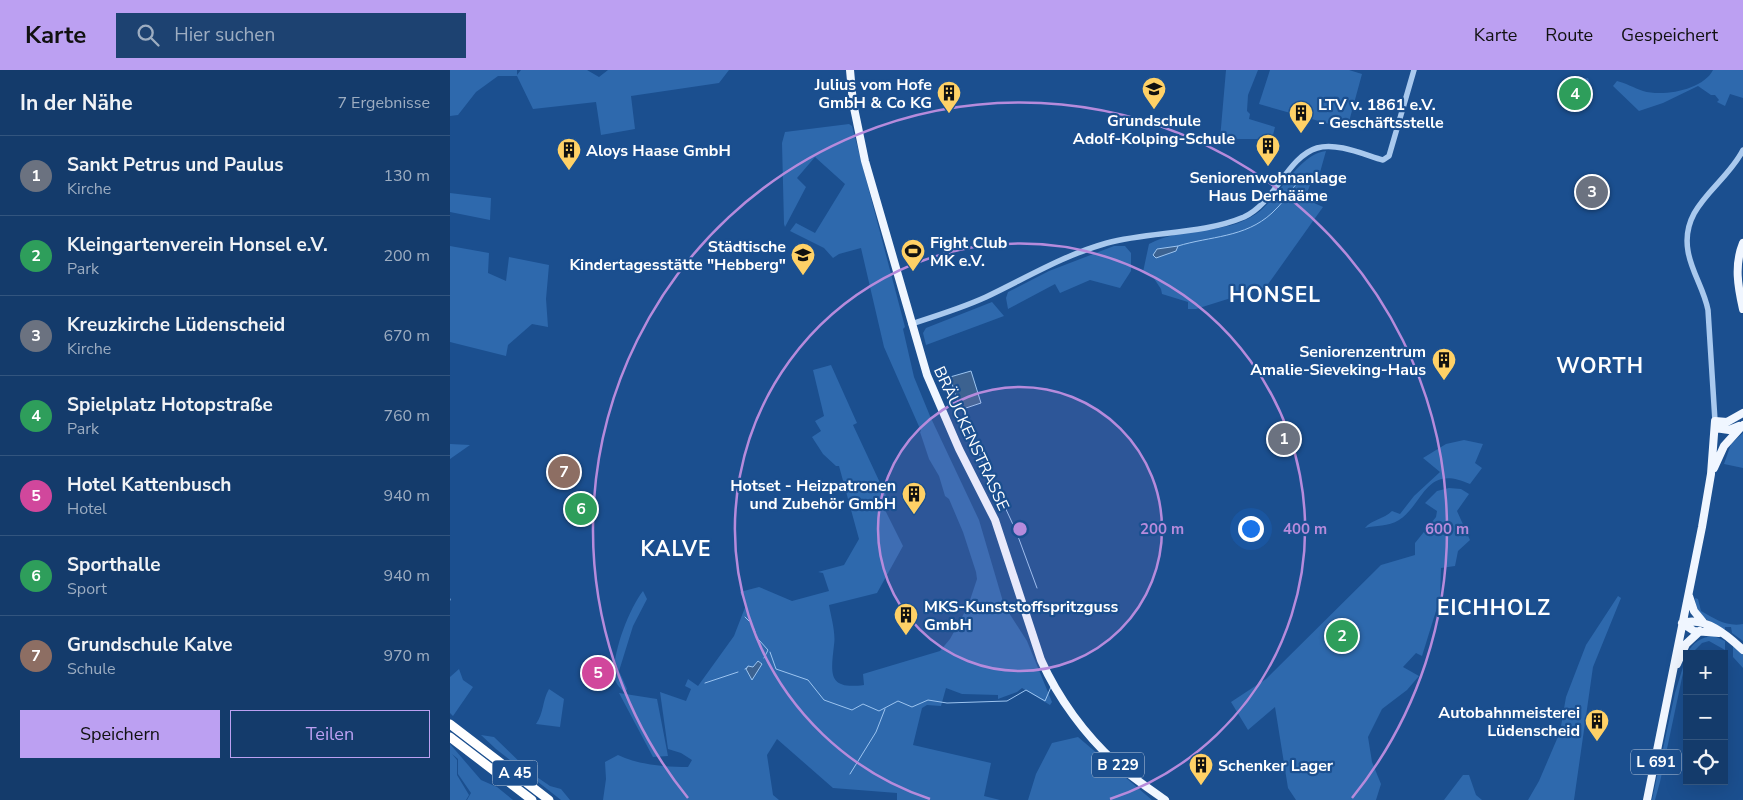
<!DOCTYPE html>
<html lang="de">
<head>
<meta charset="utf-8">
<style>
  body { margin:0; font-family:"Nunito Sans",sans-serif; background:#1d4271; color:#f1f3f6 }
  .controls { position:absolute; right:15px; bottom:15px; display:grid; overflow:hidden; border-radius:0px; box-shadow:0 5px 20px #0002 }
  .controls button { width:45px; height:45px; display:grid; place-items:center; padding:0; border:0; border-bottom:1px solid #33557e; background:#143b6b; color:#f1f3f6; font:25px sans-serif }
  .you { position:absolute; left:800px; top:458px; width:18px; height:18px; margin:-12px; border:4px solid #fff; border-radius:50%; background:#1a73e8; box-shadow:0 0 0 8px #1a73e833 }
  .badge { display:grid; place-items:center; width:32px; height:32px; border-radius:50%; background:#bca0f2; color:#fff; font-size:16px; font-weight:700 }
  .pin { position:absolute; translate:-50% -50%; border:2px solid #fff; box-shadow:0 1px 5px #0006 }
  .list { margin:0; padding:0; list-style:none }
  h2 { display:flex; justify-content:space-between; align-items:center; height:65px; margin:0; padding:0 20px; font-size:21px }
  h2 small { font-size:16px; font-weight:400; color:#9dadc1 }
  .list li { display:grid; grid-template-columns:32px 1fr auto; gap:15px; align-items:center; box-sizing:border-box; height:80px; padding:0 20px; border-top:1px solid #33557e }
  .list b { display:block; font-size:19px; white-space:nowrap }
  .list p { margin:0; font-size:16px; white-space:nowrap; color:#9dadc1 }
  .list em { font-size:16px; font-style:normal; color:#9dadc1 }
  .actions { display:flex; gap:10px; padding:15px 20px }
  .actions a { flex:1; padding:11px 0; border:1px solid #bca0f2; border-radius:0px; text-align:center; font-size:18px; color:#bca0f2 }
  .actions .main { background:#bca0f2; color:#111 }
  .icon { flex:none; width:28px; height:28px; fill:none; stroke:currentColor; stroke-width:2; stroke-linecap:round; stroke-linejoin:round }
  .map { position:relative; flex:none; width:1293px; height:730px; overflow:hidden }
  header { display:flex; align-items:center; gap:30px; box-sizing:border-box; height:70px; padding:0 25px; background:#bca0f2; color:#111 }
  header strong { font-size:24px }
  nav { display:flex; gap:28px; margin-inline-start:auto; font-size:18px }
  .search { width:350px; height:45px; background:#1d4271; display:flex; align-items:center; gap:12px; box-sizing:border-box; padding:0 18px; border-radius:0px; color:#9dadc1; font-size:19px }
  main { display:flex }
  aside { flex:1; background:#143b6b }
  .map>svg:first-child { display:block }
  .green { fill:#2e69ad }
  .water { fill:#3c6290; stroke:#9cc4f0 }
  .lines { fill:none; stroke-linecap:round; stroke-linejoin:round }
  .stream { stroke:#9cc4f0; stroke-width:1 }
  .minor { stroke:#a9c9ee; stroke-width:5.5 }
  .major { stroke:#f0f6ff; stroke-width:8 }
  .highway { stroke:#fff; stroke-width:9 }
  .ring { fill:none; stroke:#b68bdc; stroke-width:2.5 }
  .labels { text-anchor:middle; stroke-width:4.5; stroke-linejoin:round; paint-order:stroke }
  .shield { fill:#1b4f8f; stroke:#bbcadd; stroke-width:1 }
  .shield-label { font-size:15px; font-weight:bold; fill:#fff }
  .poi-label { font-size:16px; font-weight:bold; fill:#fff; stroke:#1b4f8f; text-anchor:end }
  .street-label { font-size:16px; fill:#fff; stroke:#1b4f8f }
  .district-label { font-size:21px; font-weight:bold; letter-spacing:1px; fill:#fff; stroke:#1b4f8f }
  .centre { fill:#b68bdc; stroke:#1b4f8f; stroke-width:2.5 }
  .ring-label { font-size:15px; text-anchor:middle; font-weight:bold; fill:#b68bdc; stroke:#1b4f8f; stroke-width:4.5; stroke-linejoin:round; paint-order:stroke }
</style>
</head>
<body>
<header>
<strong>Karte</strong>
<div class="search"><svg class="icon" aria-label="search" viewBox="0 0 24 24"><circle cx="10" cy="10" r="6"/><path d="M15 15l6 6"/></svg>Hier suchen</div>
<nav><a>Karte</a><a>Route</a><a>Gespeichert</a></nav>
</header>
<main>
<aside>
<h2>In der Nähe<small>7 Ergebnisse</small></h2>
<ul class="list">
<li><span class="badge" style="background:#6b7280">1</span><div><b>Sankt Petrus und Paulus</b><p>Kirche</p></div><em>130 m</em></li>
<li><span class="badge" style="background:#2e9e5b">2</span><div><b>Kleingartenverein Honsel e.V.</b><p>Park</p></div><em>200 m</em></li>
<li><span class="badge" style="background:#6b7280">3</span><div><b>Kreuzkirche Lüdenscheid</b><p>Kirche</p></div><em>670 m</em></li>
<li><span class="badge" style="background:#2e9e5b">4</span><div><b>Spielplatz Hotopstraße</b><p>Park</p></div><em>760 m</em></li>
<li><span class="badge" style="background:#d1479c">5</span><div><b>Hotel Kattenbusch</b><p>Hotel</p></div><em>940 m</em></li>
<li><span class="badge" style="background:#2e9e5b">6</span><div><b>Sporthalle</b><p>Sport</p></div><em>940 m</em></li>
<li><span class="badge" style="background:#8d6e63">7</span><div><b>Grundschule Kalve</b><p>Schule</p></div><em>970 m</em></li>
</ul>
<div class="actions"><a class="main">Speichern</a><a>Teilen</a></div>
</aside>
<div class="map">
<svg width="1293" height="730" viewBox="0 0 1293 730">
  <rect width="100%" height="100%" fill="#1b4f8f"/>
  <path class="green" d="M 0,0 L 67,0 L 67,5 L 71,0 L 137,0 L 149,7 L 158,0 L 279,0 L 269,13 L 181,26 L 185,59 L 151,65 L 146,32 L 83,39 L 67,6 L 48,6 L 26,22 L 8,45 L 0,46 Z
    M 776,0 L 808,0 L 798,25 L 797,41 L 800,44 L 799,49 L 825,57 L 822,69 L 770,69 Z
    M 820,0 L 899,0 L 912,4 L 897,59 L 809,34 Z
    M 1263,0 L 1293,0 L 1293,28 L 1280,24 L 1275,36 L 1267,32 L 1269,30 L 1265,25 L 1261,25 L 1248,16 L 1213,33 L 1189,41 L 1163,16 L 1167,11 C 1176,13 1184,18 1193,21 C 1213,27 1253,20 1263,0 Z
    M 1138,8 L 1142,18 L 1121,42 L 1112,19 L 1122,11 Z
    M 399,54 L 402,56 L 455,257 L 453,259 L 464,307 L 480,346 L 529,450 L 554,535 L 577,571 L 602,632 L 600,635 L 572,618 L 567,622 L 548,629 L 548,625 L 512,624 L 496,618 L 491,636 L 477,635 L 472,638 L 463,675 L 541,693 L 534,726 L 550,730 L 447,730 L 447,723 L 383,718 L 327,669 L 317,685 L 323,725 L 329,730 L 153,730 L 156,709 L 155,692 L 168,685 C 189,695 215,697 238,697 L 242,690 L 231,683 L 218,679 L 210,622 L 236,631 L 241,619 L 235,616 L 238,609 L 248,616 L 284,566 L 296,535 L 290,522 L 309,517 L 342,531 L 379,521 L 373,503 L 368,502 L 394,495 L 409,469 L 389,396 L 386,396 L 373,384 L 362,367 L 371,361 L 365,351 L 374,346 L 363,300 L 381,295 L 407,353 L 403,355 L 439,432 L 433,436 L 453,476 L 427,523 L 379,535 C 381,547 386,563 384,575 C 381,603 377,620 414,615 L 413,604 L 490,581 L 500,569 L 518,536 L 527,509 L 526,502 L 513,462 L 499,429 L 495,426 L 489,406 L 479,389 L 470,362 L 471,361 L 434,277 L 411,178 L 389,184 L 383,188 L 374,178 L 340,161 L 346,153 L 365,163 L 395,114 L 365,87 L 347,108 L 356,117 L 335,157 L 334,154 L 332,73 L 335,62 Z
    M 876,81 L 867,113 L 861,112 L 855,129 L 873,137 L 816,217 L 746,239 L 738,239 L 738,232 L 712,224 L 711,219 L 701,204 L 693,202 L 699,174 C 732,156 774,166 806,144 C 829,128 848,84 876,81 Z
    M 0,123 L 41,128 L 40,150 L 0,142 Z
    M 0,176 L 39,183 L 38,203 L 56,211 L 59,187 L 99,195 L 96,229 L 98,257 L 82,254 L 58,275 L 56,286 L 0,272 Z
    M 664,176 L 675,176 L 681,183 L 681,201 L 670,218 L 640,210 L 610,223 L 605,214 L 558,239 L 556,228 L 558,222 L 599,201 Z
    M 542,232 L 554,246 L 476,275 L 473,263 L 476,258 Z
    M 1293,363 L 1293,398 L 1274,394 L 1281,374 Z
    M 1014,370 L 1033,374 L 1025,393 L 1032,398 L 1020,414 C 975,393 974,434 949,450 C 938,457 926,455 915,458 C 921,450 934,449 942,441 L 950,444 L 964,426 L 990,402 L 973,388 L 996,374 Z
    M 0,374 L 20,375 L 0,389 Z
    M 999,418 L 1011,419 L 1019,424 L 1007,441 L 1020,470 L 1008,481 L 1005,496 L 991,498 L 990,528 L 972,586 L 966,583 L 953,597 L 969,606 L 957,620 L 932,639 L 918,667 L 922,692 L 931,714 L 926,730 L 846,730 L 838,718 L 825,637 L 798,660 L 781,632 L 816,609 L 931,495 L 965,485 L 965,473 L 986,447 L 987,441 L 975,433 L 987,421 Z
    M 193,521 L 197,529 L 183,556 L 169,601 L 177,619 L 175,623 C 169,617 163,611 164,602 C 164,579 179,539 193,521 Z
    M 1168,526 L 1171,528 L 1143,597 L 1124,730 L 1078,730 L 1089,711 L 1110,662 L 1116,627 L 1136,575 Z
    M 1245,528 L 1248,529 L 1251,541 C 1265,549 1277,557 1293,554 L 1293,571 L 1282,563 L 1281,557 L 1275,557 L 1275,560 C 1260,552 1246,546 1245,528 Z
    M 1264,566 L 1275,571 L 1275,580 L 1259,571 L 1252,573 L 1241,584 L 1237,584 C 1243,572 1251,567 1264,566 Z
    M 1283,576 L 1293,585 L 1293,598 L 1283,587 Z
    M 1237,584 L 1210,712 L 1205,730 L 1202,730 L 1225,623 Z
    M 9,599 L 13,610 L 23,617 L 3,646 L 0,643 L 0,607 Z
    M 99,619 L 114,629 L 110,657 L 86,654 C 94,643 92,631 99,619 Z
    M 169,623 L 207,629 L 218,686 L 203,687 Z
    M 31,665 L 44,667 L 81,703 L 100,716 L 111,719 L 120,730 L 111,730 L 46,679 Z
    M 628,667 L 702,730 L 578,730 L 586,704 L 602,673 Z
    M 0,674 L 31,710 L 47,717 L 63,730 L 17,730 L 21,723 L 8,704 L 8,689 L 2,684 L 7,690 L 7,705 L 19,725 L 16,730 L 0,730 Z
    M 1013,705 L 1019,705 L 1026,725 L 1032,730 L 994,730 Z"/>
  <path class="water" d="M 728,176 L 726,181 L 706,188 L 703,185 L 707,179 Z
    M 521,301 L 531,333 L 510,340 L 500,307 Z
    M 308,591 L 312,594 L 302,610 L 296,599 L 298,596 L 303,597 Z"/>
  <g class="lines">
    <path class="stream" d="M 728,176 C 760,166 795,168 822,143 C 832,134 839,123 847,113
      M 517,345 L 534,398 L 542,409 L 566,461 L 587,518
      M 0,530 L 0,529
      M 295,547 L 299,551
      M 304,559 L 305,562
      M 309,570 L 318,580 L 314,588
      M 320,582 L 326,599 L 358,610 L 374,630 L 402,640 L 413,634 L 429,641 L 448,631 L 462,637 L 478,630 L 497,633 L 557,631 L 576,620 L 595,631 L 601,617
      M 295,599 L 297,598
      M 255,613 L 288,602
      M 400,704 L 426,662 L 435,639"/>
    <path class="minor" d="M 461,254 C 486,246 512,238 536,227 C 576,208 614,185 657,173 C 701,161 751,165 794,147 C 825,133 837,87 867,78 C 887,72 915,85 933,90 L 939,86 L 964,0
      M 1265,351 L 1258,240 C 1254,219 1241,201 1238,181 C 1230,135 1275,116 1293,80"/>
    <path class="major" d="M 400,0 L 403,33 L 415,91 L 477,305 L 509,379 L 545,450 L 591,590 C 608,628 635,665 666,693 C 681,707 699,718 715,730
      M 1293,173 C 1284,195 1288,217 1293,239
      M 1265,358 L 1279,360 L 1289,356
      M 1264,398 L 1274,376 L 1293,355
      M 1239,526 L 1244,541 L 1253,552
      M 1232,553 C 1255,546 1277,565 1293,580
      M 1232,553 L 1244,561 L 1269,563
      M 1227,594 L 1236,574 L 1250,561
      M 1197,730 L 1252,457 L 1261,404 L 1265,351 L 1277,352 L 1293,343"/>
    <path class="highway" d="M 0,654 L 99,730
      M 0,667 L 82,730"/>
  </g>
  <circle cx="570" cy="459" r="142" fill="#b68bdc" fill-opacity=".12"/>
  <g class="ring">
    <circle cx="570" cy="459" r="142"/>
    <path d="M480 729A285 285 0 1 1 660 729"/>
    <path d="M238 728A427 427 0 1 1 902 728"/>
  </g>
  <defs>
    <symbol id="school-pin" viewBox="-11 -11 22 30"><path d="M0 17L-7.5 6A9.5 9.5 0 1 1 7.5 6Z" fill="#ffd166" stroke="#1b4f8f"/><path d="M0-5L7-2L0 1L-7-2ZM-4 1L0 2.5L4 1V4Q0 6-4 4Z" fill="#111"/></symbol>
    <symbol id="building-pin" viewBox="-11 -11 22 30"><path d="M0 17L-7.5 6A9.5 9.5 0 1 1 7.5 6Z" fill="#ffd166" stroke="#1b4f8f"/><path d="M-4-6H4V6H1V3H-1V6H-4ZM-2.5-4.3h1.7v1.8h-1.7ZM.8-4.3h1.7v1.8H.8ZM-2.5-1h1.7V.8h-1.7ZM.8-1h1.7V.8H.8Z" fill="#111"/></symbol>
    <symbol id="stadium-pin" viewBox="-11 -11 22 30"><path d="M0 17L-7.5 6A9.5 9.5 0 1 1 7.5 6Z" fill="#ffd166" stroke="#1b4f8f"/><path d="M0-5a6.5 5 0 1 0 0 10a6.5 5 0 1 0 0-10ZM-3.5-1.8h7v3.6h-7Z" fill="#111"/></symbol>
  </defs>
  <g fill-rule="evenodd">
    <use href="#school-pin" x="690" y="5" width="28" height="38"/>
    <use href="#building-pin" x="485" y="9" width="28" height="38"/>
    <use href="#building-pin" x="837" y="29" width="28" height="38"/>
    <use href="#building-pin" x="804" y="62" width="28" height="38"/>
    <use href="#building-pin" x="105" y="66" width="28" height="38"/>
    <use href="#stadium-pin" x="449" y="167" width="28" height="38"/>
    <use href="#school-pin" x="339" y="171" width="28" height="38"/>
    <use href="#building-pin" x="980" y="276" width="28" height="38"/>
    <use href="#building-pin" x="450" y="410" width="28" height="38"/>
    <use href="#building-pin" x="442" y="531" width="28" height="38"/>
    <use href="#building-pin" x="1133" y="637" width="28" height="38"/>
    <use href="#building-pin" x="737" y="681" width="28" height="38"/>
  </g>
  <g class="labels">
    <g class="shield">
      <rect x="1181" y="679.5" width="50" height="25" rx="4"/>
      <rect x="642" y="682.5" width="52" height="25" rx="4"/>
      <rect x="42.5" y="690.5" width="45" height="25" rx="4"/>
    </g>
    <g class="shield-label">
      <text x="1206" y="697">L 691</text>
      <text x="668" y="700">B 229</text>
      <text x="65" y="708">A 45</text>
    </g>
    <g class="poi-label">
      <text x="482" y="20">Julius vom Hofe<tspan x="482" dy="18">GmbH &amp; Co KG</tspan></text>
      <text x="868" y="40" text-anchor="start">LTV v. 1861 e.V.<tspan x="868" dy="18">- Geschäftsstelle</tspan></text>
      <text x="704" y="56" text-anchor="middle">Grundschule<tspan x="704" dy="18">Adolf-Kolping-Schule</tspan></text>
      <text x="136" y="86" text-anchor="start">Aloys Haase GmbH</text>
      <text x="818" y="113" text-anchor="middle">Seniorenwohnanlage<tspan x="818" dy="18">Haus Derhääme</tspan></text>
      <text x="480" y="178" text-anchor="start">Fight Club<tspan x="480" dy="18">MK e.V.</tspan></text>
      <text x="336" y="182">Städtische<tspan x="336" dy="18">Kindertagesstätte "Hebberg"</tspan></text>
      <text x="976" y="287">Seniorenzentrum<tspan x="976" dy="18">Amalie-Sieveking-Haus</tspan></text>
      <text x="446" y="421">Hotset - Heizpatronen<tspan x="446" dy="18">und Zubehör GmbH</tspan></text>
      <text x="474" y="542" text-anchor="start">MKS-Kunststoffspritzguss<tspan x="474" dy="18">GmbH</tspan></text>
      <text x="1130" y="648">Autobahnmeisterei<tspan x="1130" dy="18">Lüdenscheid</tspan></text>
      <text x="768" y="701" text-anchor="start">Schenker Lager</text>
    </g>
    <g class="street-label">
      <text transform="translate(522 368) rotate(65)" y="6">BRÄUCKENSTRASSE</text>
    </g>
    <g class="district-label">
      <text x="825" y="232">HONSEL</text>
      <text x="1150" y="303">WORTH</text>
      <text x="226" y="486">KALVE</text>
      <text x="1044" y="545">EICHHOLZ</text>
    </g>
  </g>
  <circle cx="570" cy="459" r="8" class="centre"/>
  <g class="ring-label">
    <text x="712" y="464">200 m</text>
    <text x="855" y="464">400 m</text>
    <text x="997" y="464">600 m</text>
  </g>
</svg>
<div class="controls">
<button>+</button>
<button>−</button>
<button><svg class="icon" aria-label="locate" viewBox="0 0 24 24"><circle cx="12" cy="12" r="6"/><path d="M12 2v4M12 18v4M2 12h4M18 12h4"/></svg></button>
</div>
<div class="you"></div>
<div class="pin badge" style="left:834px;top:369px;background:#6b7280">1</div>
<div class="pin badge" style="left:892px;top:566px;background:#2e9e5b">2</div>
<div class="pin badge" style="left:1142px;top:122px;background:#6b7280">3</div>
<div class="pin badge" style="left:1125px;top:24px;background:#2e9e5b">4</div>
<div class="pin badge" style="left:148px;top:603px;background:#d1479c">5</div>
<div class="pin badge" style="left:131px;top:439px;background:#2e9e5b">6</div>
<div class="pin badge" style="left:114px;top:402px;background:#8d6e63">7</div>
</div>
</main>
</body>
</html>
